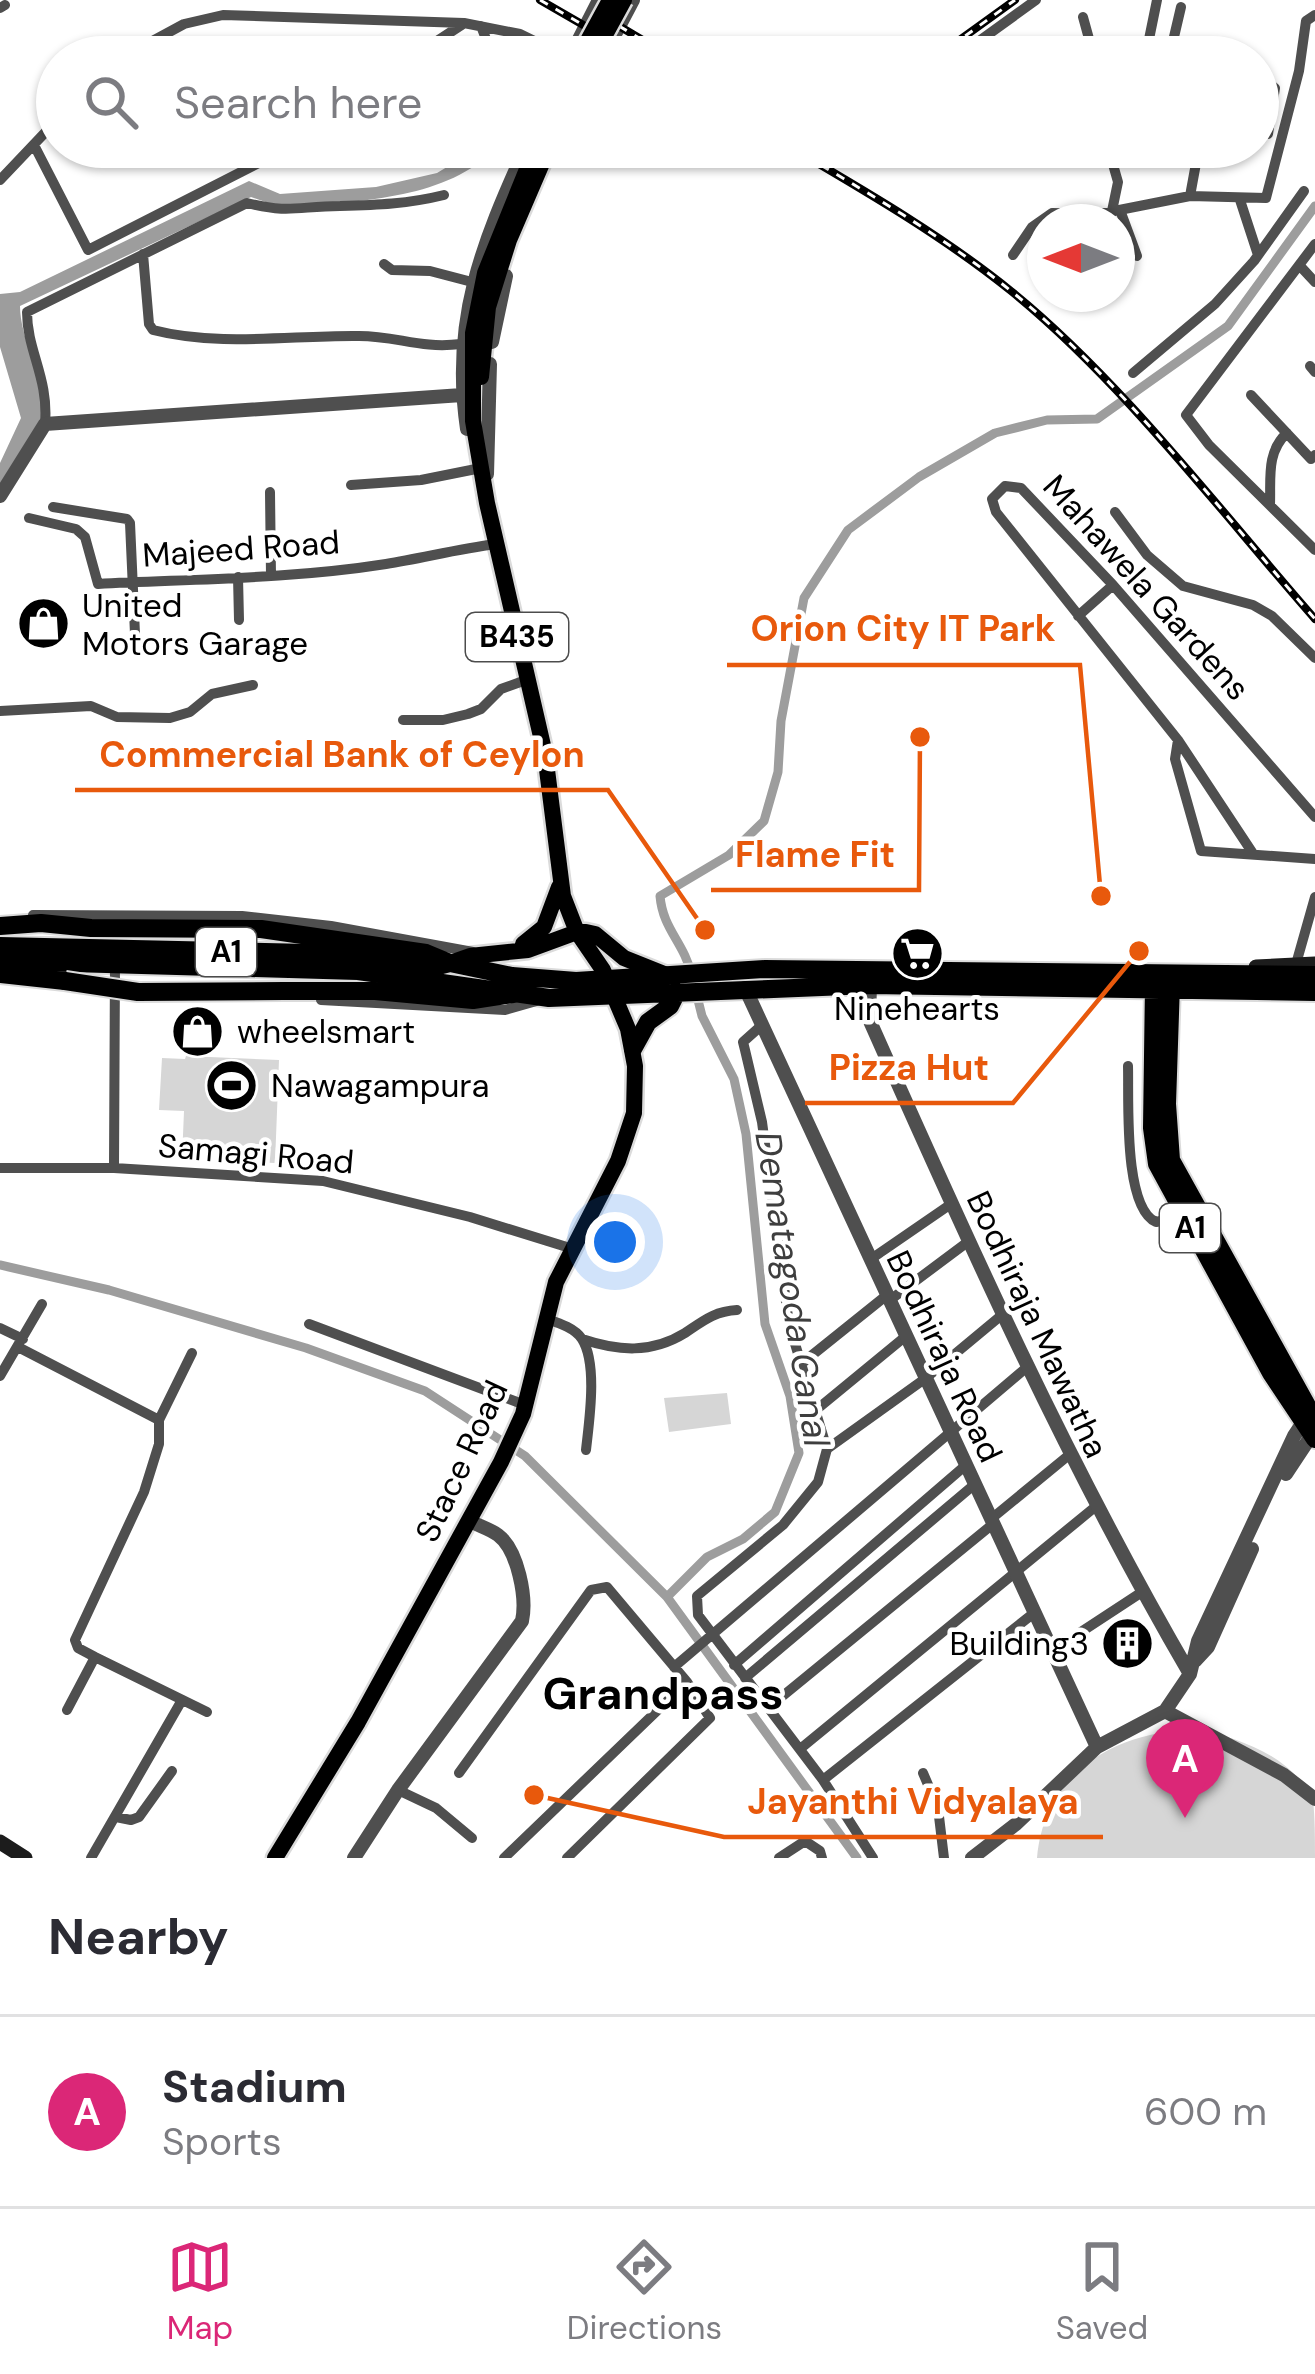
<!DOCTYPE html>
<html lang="en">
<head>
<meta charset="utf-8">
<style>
  body { margin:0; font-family:"DM Sans",sans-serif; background:#f2f2f3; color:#2b2b33 }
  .compass { position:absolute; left:1027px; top:204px; width:108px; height:108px; border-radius:50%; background:#fff; box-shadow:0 3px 9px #0004; rotate:270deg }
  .you { position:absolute; left:615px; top:1242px; width:42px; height:42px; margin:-30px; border:9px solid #fff; border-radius:50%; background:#1a73e8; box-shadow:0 0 0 18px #1a73e833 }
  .badge { display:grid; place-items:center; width:78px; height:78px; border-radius:50%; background:#db2777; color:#fff; font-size:39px; font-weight:700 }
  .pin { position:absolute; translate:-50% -99px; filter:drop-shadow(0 3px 6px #0008) }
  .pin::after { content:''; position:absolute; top:63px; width:42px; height:36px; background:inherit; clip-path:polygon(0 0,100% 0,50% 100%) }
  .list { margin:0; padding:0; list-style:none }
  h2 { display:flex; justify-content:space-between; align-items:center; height:156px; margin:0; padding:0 48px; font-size:51px }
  h2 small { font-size:39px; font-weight:400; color:#7c7c81 }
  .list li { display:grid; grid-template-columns:78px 1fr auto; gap:36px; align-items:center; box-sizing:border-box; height:192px; padding:0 48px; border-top:3px solid #e1e1e2 }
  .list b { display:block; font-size:45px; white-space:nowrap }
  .list p { margin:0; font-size:39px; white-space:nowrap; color:#7c7c81 }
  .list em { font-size:39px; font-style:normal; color:#7c7c81 }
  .icon { flex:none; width:66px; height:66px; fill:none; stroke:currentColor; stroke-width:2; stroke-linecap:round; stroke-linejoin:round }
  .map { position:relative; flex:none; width:1315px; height:1858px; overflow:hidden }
  .search { position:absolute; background:#fff; box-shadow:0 3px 9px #0004; left:36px; right:36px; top:36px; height:132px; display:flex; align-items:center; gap:30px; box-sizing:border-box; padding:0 42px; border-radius:66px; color:#7c7c81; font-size:45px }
  .sheet { height:348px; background:#fff }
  nav { display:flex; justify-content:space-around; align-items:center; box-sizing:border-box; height:168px; border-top:3px solid #e1e1e2; background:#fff; font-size:33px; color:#7c7c81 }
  nav a { display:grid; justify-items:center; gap:6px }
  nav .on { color:#db2777 }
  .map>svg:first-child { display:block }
  .green { fill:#d6d6d6 }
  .water { fill:#9d9d9d }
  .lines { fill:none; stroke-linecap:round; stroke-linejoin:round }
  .canal { stroke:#9d9d9d; stroke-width:9 }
  .primary-casing { stroke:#dbdbdb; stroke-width:21 }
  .trunk-casing { stroke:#dbdbdb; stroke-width:22 }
  .motorway-casing { stroke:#dbdbdb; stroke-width:22 }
  .minor { stroke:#4f4f4f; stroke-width:10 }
  .tertiary { stroke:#4f4f4f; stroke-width:14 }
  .secondary { stroke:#1c1c1c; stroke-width:15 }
  .primary { stroke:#000; stroke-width:16 }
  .trunk { stroke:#000; stroke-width:18 }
  .motorway { stroke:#000; stroke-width:18 }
  .rail-casing { stroke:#000; stroke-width:8 }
  .rail { stroke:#fff; stroke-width:3; stroke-dasharray:9; stroke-linecap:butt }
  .primary-bridge-casing { stroke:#dbdbdb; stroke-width:21; stroke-linecap:butt }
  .motorway-bridge-casing { stroke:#dbdbdb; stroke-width:22; stroke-linecap:butt }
  .primary-bridge { stroke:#000; stroke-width:16 }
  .motorway-bridge { stroke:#000; stroke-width:18 }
  .labels { text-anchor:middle; stroke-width:9; stroke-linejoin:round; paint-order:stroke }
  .shield { fill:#fff; stroke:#4c4c4c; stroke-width:3 }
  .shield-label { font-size:30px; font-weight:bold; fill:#000 }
  .street-label { font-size:33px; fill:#000; stroke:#fff }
  .poi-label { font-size:33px; fill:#000; stroke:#fff; text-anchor:start }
  .water-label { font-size:36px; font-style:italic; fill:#3e3e3e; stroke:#fff }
  .district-label { font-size:45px; font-weight:bold; fill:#000; stroke:#fff }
  .leader { fill:none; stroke:#e8590c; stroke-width:4.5 }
  .callout-dot { fill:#e8590c; stroke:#fff; stroke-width:4.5 }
  .callout-label { font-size:36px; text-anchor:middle; font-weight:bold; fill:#e8590c; stroke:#fff; stroke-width:9; stroke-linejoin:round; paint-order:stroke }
</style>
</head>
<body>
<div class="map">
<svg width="1315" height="1858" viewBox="0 0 1315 1858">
  <rect width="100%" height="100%" fill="#fff"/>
  <path class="green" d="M 186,1056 L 279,1060 L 275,1163 L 182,1159 L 184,1111 L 159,1110 L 162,1058 L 185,1059 Z
    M 727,1393 L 731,1424 L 669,1432 L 664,1398 Z
    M 1196,1729 C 1239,1738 1293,1756 1313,1801 C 1315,1816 1315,1842 1315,1858 L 1037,1858 C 1045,1771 1115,1732 1196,1729 Z"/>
  <path class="water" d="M 480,147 L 497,147 C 446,200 365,199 296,208 L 280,207 L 251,197 L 20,306 C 20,344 52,388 39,427 C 32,449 12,472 0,492 L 0,463 L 21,418 L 0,347 L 0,294 L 20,292 L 249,181 L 280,194 L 376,187 L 437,173 Z"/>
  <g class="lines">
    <path class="canal" d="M 692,976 C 684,942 663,930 660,896 L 729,855 L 764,821 L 778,772 L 781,721 L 804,598 L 848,530 L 919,477 L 995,433 L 1047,420 L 1097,419 L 1228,326 L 1315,206
      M 0,1265 L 109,1290 L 306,1348 L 425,1391 L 525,1456 L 667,1597 L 857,1858
      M 667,1597 L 707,1557 L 743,1539 L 775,1512 L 799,1453 L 790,1396 L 765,1324 L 746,1134 L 734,1079 L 702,1016 L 696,992"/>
    <defs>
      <path id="primary" d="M 481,377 L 488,307 L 509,240 L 549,147
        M 523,944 L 544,927 L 559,887
        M 450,963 L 470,956 L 528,950 L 577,932 L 586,932 L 595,934 L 624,958 L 669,976
        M 275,1858 L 358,1722 L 501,1462 L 523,1414 L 556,1282 L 618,1161 L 634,1113 L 635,1066 L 628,1029 L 603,970 L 577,932 L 563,896 L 545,754 L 487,503 L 473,421 L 473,333 L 485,273 L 536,147"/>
      <path id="trunk" d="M 0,946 L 309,953 L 438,966 L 450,963 L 512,976 L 576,981 L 765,969 L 1315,975
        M 0,961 L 358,971 L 549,998 L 870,985 L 1315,992
        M 1154,984 L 1152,1128 L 1157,1164 L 1271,1373 L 1315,1439
        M 1171,984 L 1167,1104 L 1171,1160 L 1315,1420
        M 633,1049 L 648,1022 L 670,1006 L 677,992"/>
      <path id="motorway" d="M 0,926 L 41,923 L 91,928 L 261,929 L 426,953 L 450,963
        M 0,974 L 65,981
        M 284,991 L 375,991 L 473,1000 L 513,994"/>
    </defs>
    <use href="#primary" class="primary-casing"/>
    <use href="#trunk" class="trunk-casing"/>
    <use href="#motorway" class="motorway-casing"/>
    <path class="minor" d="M 1157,0 L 1147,49 L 1182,57
      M 0,8 L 5,5
      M 1083,17 L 1094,57
      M 481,26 L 486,39 L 482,57
      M 1170,54 L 1181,7
      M 123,57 L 184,24 L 223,15 L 464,23 L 520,34 L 567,57
      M 427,57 L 434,43 L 463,24
      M 957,57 L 1036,0
      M 1204,57 L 1209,51 L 1228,57
      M 1258,74 L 1275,88 L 1268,134
      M 34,145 L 88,250 L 290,147
      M 1108,147 L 1118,182 L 1112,211
      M 0,180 L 57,120
      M 1190,196 L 1199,147
      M 1240,200 L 1258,255
      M 1120,210 L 1137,256
      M 1315,244 L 1186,415 L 1209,445 L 1315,550
      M 143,254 L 149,324 L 153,330 C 219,347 292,335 359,336 C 398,336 419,349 461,344
      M 1013,255 L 1032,227 L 1052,213 L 1099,214 L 1190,196 L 1266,198 L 1299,71 L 1306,21 L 1315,15
      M 384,264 L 392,270 L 430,271 L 472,282
      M 1301,267 L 1315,282
      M 1310,366 L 1315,372
      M 1133,373 L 1215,304 L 1254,261 L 1304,191
      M 1251,395 L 1311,459 L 1315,455
      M 45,424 C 49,378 27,351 27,312 L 247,203 C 290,214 299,206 340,206 C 376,205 408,204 444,195
      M 351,485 L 421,480 L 476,469
      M 270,492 L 271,576
      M 1270,505 C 1271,479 1266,452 1287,433
      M 53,507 L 127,519 L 130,523 L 135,634
      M 1115,512 L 1147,555 L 1183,586 L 1253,605 L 1272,616 L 1315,658
      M 29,518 L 76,529 L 85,537 L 98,584 C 193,579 291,579 386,564 C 423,558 458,549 496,544
      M 238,577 L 239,620
      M 1078,616 L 1113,585
      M 0,711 L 91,706 L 117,717 L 170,718 L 190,712 L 212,694 L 253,685
      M 403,720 L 443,720 L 468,714 L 481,709 L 501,689 L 526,680
      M 1178,740 L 1175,759 L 1201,851 L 1315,859
      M 1252,852 L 1178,740 L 996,512 L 992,499 L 1005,486 L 1021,488 L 1113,585 L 1315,817
      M 33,915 L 242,916 L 331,926 L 473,952
      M 1296,964 L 1315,897
      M 321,1000 L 505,1010 L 540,1000
      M 762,1025 L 743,1042 L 745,1050 L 762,1122 L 789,1324 L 827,1449 L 818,1482 L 783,1525 L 697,1596 L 698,1615 L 823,1780 L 873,1858
      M 1128,1066 C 1129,1100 1123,1207 1156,1222 L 1183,1216
      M 0,1168 L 114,1168 L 323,1181 L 470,1217 L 570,1248
      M 114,1168 L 115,963
      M 871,1259 L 951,1204
      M 890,1300 L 969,1241
      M 547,1319 C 559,1323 575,1328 582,1339 C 598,1364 589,1422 586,1450
      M 309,1324 L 525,1405
      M 0,1328 L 23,1339
      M 582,1339 C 618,1351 651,1354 685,1333 C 703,1321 715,1311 737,1310
      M 18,1347 L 159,1420
      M 192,1353 L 159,1420 L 159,1444 L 144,1492 L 75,1640 L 78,1648 L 95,1657 L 207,1712
      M 801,1364 L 887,1295
      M 0,1376 L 42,1304
      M 816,1410 L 906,1336
      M 827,1449 L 926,1378 L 1003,1314
      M 991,1519 L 1069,1455
      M 1052,1651 L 1142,1592
      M 734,1665 L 966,1465
      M 674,1667 L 1026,1368
      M 745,1678 L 975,1484
      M 768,1708 L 993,1524
      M 67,1710 L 95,1657
      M 800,1749 L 1095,1507
      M 459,1773 L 591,1590 L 607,1587 L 687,1682 L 710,1718 L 567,1858
      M 923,1773 L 938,1808 L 944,1858
      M 823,1780 L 1034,1613
      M 398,1790 L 436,1808 L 472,1838
      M 116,1817 L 131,1820 L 139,1817 L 172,1771
      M 91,1858 L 182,1700
      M 504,1858 L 687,1682
      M 779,1858 L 805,1841 L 820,1851 L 822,1858"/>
    <path class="tertiary" d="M 570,57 L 599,0
      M 603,57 L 633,0
      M 492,342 L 506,276
      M 467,429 C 451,320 482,244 526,147
      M 487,474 L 490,364
      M 0,496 L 45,424 L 462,395
      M 870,985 L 869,1019 C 968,1242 1067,1463 1190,1674
      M 745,988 L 1097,1747
      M 1286,1474 L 1315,1430
      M 1195,1661 L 1208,1647 L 1252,1549
      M 1165,1711 L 1284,1775 L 1315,1799
      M 354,1858 L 398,1790 L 522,1621 C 527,1598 518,1550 498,1535 C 490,1529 479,1526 470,1521
      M 972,1858 L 1016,1824 L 1097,1747 L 1165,1711 L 1190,1674 L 1198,1641 L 1294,1436 L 1306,1418"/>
    <path class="secondary" d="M 1256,967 L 1315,964
      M 0,1842 L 25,1858"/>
    <use href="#primary" class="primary"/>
    <use href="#trunk" class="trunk"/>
    <use href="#motorway" class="motorway"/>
    <defs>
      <path id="rail" d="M 540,0 L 585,26
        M 619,26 L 671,57
        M 611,42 L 636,57
        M 936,57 L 1015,0
        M 790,147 C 865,191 943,236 1011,291 C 1121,380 1222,513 1315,619"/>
    </defs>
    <use href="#rail" class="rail-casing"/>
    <use href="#rail" class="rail"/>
    <defs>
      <path id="primary-bridge" d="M 579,57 L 610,0
        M 593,57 L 624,0"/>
      <path id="motorway-bridge" d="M 65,981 L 138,992 L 284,991"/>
    </defs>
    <use href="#primary-bridge" class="primary-bridge-casing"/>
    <use href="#motorway-bridge" class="motorway-bridge-casing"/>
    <use href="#primary-bridge" class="primary-bridge"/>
    <use href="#motorway-bridge" class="motorway-bridge"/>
  </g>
  <defs>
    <symbol id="shop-disc" viewBox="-11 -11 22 22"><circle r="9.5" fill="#000" stroke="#fff"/><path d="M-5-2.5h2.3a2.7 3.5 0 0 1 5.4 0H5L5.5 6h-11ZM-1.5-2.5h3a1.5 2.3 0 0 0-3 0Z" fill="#fff"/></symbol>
    <symbol id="supermarket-disc" viewBox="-11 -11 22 22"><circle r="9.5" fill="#000" stroke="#fff"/><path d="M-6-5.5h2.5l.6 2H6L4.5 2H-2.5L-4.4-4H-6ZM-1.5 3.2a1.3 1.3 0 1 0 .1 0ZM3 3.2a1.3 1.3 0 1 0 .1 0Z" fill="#fff"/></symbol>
    <symbol id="stadium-disc" viewBox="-11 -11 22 22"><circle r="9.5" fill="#000" stroke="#fff"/><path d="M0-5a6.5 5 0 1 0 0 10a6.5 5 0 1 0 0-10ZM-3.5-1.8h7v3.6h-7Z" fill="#fff"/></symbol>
    <symbol id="building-disc" viewBox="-11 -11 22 22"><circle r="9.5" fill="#000" stroke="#fff"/><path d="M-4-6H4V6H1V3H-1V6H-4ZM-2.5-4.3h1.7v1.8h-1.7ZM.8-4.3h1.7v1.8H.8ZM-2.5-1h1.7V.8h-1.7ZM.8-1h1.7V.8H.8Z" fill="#fff"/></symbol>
  </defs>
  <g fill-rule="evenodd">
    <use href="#shop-disc" x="14" y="594" width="59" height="59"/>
    <use href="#supermarket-disc" x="888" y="924" width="59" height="59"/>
    <use href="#shop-disc" x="168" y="1002" width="59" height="59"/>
    <use href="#stadium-disc" x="202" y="1056" width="59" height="59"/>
    <use href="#building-disc" x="1098" y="1614" width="59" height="59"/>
  </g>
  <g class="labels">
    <g class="shield">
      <rect x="466" y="613" width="102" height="48" rx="9"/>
      <rect x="196" y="928" width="60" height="48" rx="9"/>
      <rect x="1160" y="1204" width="60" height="48" rx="9"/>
    </g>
    <g class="shield-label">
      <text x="517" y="647">B435</text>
      <text x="226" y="962">A1</text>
      <text x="1190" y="1238">A1</text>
    </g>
    <g class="street-label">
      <text transform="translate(241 548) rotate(-4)" y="12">Majeed Road</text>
      <text transform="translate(1147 587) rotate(48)" y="12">Mahawela Gardens</text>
      <text transform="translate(256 1153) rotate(5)" y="12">Samagi Road</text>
      <text transform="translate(1038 1324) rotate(65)" y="12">Bodhiraja Mawatha</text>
      <text transform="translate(945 1356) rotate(65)" y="12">Bodhiraja Road</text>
      <text transform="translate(461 1461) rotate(-65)" y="12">Stace Road</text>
    </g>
    <g class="poi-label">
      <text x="82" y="617">United<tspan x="82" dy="38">Motors Garage</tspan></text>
      <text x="917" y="1020" text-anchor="middle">Ninehearts</text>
      <text x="237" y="1043">wheelsmart</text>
      <text x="271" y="1097">Nawagampura</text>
      <text x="1089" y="1655" text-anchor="end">Building3</text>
    </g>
    <g class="water-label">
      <text transform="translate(793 1289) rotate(81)" y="13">Dematagoda Canal</text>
    </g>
    <g class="district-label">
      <text x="663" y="1709">Grandpass</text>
    </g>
  </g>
  <path class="leader" d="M1101 896L1080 665H727M705 930L608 790H75M920 737L919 890H711M1139 951L1013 1103H805M534 1795L724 1837H1103"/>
  <g class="callout-dot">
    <circle cx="1101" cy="896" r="12"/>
    <circle cx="705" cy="930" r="12"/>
    <circle cx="920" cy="737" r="12"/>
    <circle cx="1139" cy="951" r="12"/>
    <circle cx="534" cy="1795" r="12"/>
  </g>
  <g class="callout-label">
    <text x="903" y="641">Orion City IT Park</text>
    <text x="342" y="767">Commercial Bank of Ceylon</text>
    <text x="815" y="867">Flame Fit</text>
    <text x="909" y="1080">Pizza Hut</text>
    <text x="913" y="1814">Jayanthi Vidyalaya</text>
  </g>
</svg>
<svg class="compass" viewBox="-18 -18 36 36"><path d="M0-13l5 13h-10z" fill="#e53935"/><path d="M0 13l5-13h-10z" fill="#7c7c81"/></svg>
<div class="you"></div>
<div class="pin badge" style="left:1185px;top:1818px">A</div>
<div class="search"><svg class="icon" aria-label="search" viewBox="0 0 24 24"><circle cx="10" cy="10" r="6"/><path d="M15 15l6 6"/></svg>Search here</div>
</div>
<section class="sheet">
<h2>Nearby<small></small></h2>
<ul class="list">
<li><span class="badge">A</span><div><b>Stadium</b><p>Sports</p></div><em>600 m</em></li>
</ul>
</section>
<nav>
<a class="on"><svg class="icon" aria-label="map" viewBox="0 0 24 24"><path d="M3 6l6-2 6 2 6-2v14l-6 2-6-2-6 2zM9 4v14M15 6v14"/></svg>Map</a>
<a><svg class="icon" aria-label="directions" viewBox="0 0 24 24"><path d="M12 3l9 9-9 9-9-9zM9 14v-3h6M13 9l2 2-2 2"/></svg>Directions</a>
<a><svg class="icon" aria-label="saved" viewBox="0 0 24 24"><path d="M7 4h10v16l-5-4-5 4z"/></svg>Saved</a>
</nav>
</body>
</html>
